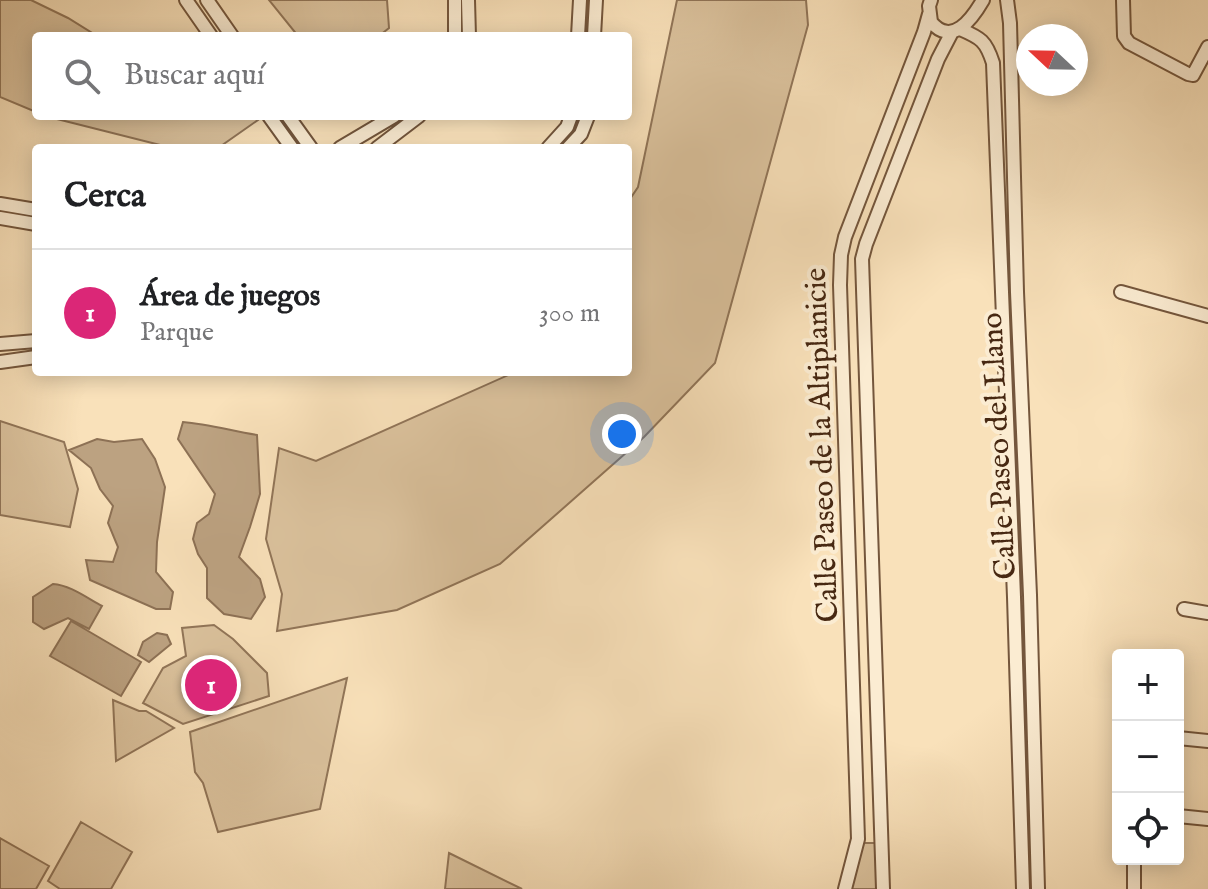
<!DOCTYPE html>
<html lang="es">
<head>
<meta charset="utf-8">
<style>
  body { margin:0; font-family:"IM FELL English",serif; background:#f2f2f2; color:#202124 }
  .controls { position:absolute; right:24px; bottom:24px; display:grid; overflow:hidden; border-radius:8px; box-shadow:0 4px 20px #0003 }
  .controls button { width:72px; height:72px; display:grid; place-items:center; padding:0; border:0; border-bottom:2px solid #e0e0e0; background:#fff; color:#202124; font:40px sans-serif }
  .compass { position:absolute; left:1016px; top:24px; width:72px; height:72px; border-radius:50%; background:#fff; box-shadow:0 4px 20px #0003; rotate:292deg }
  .you { position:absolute; left:622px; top:434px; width:28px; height:28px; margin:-20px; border:6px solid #fff; border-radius:50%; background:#1a73e8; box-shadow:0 0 0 12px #1a73e833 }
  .badge { display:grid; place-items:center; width:52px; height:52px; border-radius:50%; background:#db2777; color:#fff; font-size:26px; font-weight:700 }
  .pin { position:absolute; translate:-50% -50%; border:4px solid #fff; box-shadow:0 2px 8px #0006 }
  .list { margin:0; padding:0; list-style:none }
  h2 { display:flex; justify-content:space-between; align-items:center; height:104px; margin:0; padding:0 32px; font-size:34px }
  h2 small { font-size:26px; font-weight:400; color:#757577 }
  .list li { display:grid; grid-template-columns:52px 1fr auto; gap:24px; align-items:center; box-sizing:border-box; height:128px; padding:0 32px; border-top:2px solid #e0e0e0 }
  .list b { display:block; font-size:30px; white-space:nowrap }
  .list p { margin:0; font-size:26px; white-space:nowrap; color:#757577 }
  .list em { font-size:26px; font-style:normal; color:#757577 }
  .icon { flex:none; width:44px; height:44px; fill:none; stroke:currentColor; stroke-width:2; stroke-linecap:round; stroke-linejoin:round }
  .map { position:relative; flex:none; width:1208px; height:889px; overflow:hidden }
  .search { position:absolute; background:#fff; box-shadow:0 4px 20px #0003; left:32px; top:32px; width:600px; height:88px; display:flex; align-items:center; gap:20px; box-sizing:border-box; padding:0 28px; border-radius:8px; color:#757577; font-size:30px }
  .panel { position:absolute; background:#fff; box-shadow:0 4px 20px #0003; left:32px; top:144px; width:600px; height:232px; border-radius:8px }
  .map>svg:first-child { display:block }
  .green { fill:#dbc29d; stroke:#917558; stroke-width:2 }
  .water { fill:#bca281; stroke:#8d7155; stroke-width:2 }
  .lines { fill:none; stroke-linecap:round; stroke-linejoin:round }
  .minor-casing { stroke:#74563c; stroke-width:16 }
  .minor { stroke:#fbecd2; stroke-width:12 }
  .labels { text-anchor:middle; stroke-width:8; stroke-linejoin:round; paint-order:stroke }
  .street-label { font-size:30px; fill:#472812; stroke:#fbecd2 }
</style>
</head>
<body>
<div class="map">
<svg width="1208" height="889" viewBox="0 0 1208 889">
  <rect width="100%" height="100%" fill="#f9e1ba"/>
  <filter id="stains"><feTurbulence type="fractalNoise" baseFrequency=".0025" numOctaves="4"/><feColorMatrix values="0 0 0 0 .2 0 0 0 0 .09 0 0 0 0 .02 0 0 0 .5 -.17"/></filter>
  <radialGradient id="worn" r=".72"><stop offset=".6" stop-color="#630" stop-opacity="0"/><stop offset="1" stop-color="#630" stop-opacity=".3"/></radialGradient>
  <path class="green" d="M 0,0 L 31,0 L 68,18 L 97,36 L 36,36 L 36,112 L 0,97 Z
    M 269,0 L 387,0 L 389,28 L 379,36 L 298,36 Z
    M 677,0 L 806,0 L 808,25 L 715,363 L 644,437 L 500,564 L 397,610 L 277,631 L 282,594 L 266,539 L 279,448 L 316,461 L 515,372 L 628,372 L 628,202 L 638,187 Z
    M 45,116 L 255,116 L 258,120 L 218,148 L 172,148 Z
    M 0,421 L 64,442 L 78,489 L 70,527 L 0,515 Z
    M 214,625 L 233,639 L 267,673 L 269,696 L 183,724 L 143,703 L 163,668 L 186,656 L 182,628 Z
    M 347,678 L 320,809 L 218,832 L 203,783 L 195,772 L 190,732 Z
    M 113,700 L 139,711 L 146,711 L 174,728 L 116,761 Z
    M 81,822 L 132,852 L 111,889 L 60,889 L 48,881 Z
    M 0,838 L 49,866 L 36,889 L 0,889 Z
    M 861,843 L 876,843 L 877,889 L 850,889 Z
    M 449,853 L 522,889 L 445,889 Z"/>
  <path class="water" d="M 183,422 C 208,424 232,431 257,435 L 260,494 L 250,527 L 239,557 L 260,579 L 265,597 L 251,619 L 224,614 L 207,598 L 207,568 L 198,554 L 193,539 L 197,523 L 209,514 L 215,494 L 178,439 Z
    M 97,439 L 114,442 L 142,439 L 155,459 L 165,487 L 157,542 L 156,572 L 173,592 L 170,609 L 156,609 L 90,580 L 86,560 L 113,562 L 118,547 L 108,523 L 113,506 L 100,489 L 91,468 L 69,450 Z
    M 53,584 C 70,585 87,598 102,606 L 89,629 L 68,618 L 44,629 L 33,622 L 33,597 Z
    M 71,621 L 141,662 L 121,696 L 50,656 Z
    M 157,633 L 167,635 L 171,644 L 149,662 L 138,655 L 143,642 Z"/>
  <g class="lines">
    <defs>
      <path id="minor" d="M 186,0 L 211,36
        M 207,0 L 232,36
        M 455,0 L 455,36
        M 468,0 L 469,36
        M 931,0 L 929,6 L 931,22 C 952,47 972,19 983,0
        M 1007,0 L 1010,23 L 1017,292 L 1030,595 L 1038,889
        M 1123,0 L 1124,36 L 1129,43 L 1188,74 L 1193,75 L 1208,47
        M 960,29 C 981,38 986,41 993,63 L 1014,597 L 1023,889
        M 578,36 L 580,0
        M 594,36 L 596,0
        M 269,116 L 292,148
        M 288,116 L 311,148
        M 340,148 L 394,116
        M 377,148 L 419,116
        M 548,148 L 567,127 L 571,116
        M 568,148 L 581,134 L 588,116
        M 0,204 L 36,210
        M 0,218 L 36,224
        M 1121,292 L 1208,316
        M 0,344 L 36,341
        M 0,362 L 36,357
        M 1184,609 L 1208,613
        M 1178,738 L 1208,741
        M 1178,816 L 1208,819
        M 1134,859 L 1134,889
        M 845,889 L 858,839 L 840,285 L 841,255 L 845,237 L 924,32 L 929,14
        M 883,889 L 862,259 L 866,244 L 938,59 L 952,32"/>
    </defs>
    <use href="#minor" class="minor-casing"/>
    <use href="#minor" class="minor"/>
  </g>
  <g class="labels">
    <g class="street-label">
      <text transform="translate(821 445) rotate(-92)" y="10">Calle Paseo de la Altiplanicie</text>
      <text transform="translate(998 446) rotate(-93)" y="10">Calle Paseo del Llano</text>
    </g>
  </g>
  <rect width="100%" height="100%" filter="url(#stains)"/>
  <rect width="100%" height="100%" fill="url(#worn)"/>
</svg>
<div class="controls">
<button>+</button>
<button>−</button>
<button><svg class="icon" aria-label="locate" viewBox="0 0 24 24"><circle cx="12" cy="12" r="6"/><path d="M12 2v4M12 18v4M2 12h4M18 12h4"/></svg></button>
</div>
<svg class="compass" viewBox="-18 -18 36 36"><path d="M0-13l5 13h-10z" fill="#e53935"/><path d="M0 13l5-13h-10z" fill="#757577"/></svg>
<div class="you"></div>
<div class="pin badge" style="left:211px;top:685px">1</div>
<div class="search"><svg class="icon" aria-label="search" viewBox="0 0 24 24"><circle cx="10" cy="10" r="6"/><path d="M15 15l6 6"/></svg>Buscar aquí</div>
<section class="panel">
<h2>Cerca<small></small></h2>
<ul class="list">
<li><span class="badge">1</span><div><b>Área de juegos</b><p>Parque</p></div><em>300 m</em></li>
</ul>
</section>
</div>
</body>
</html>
